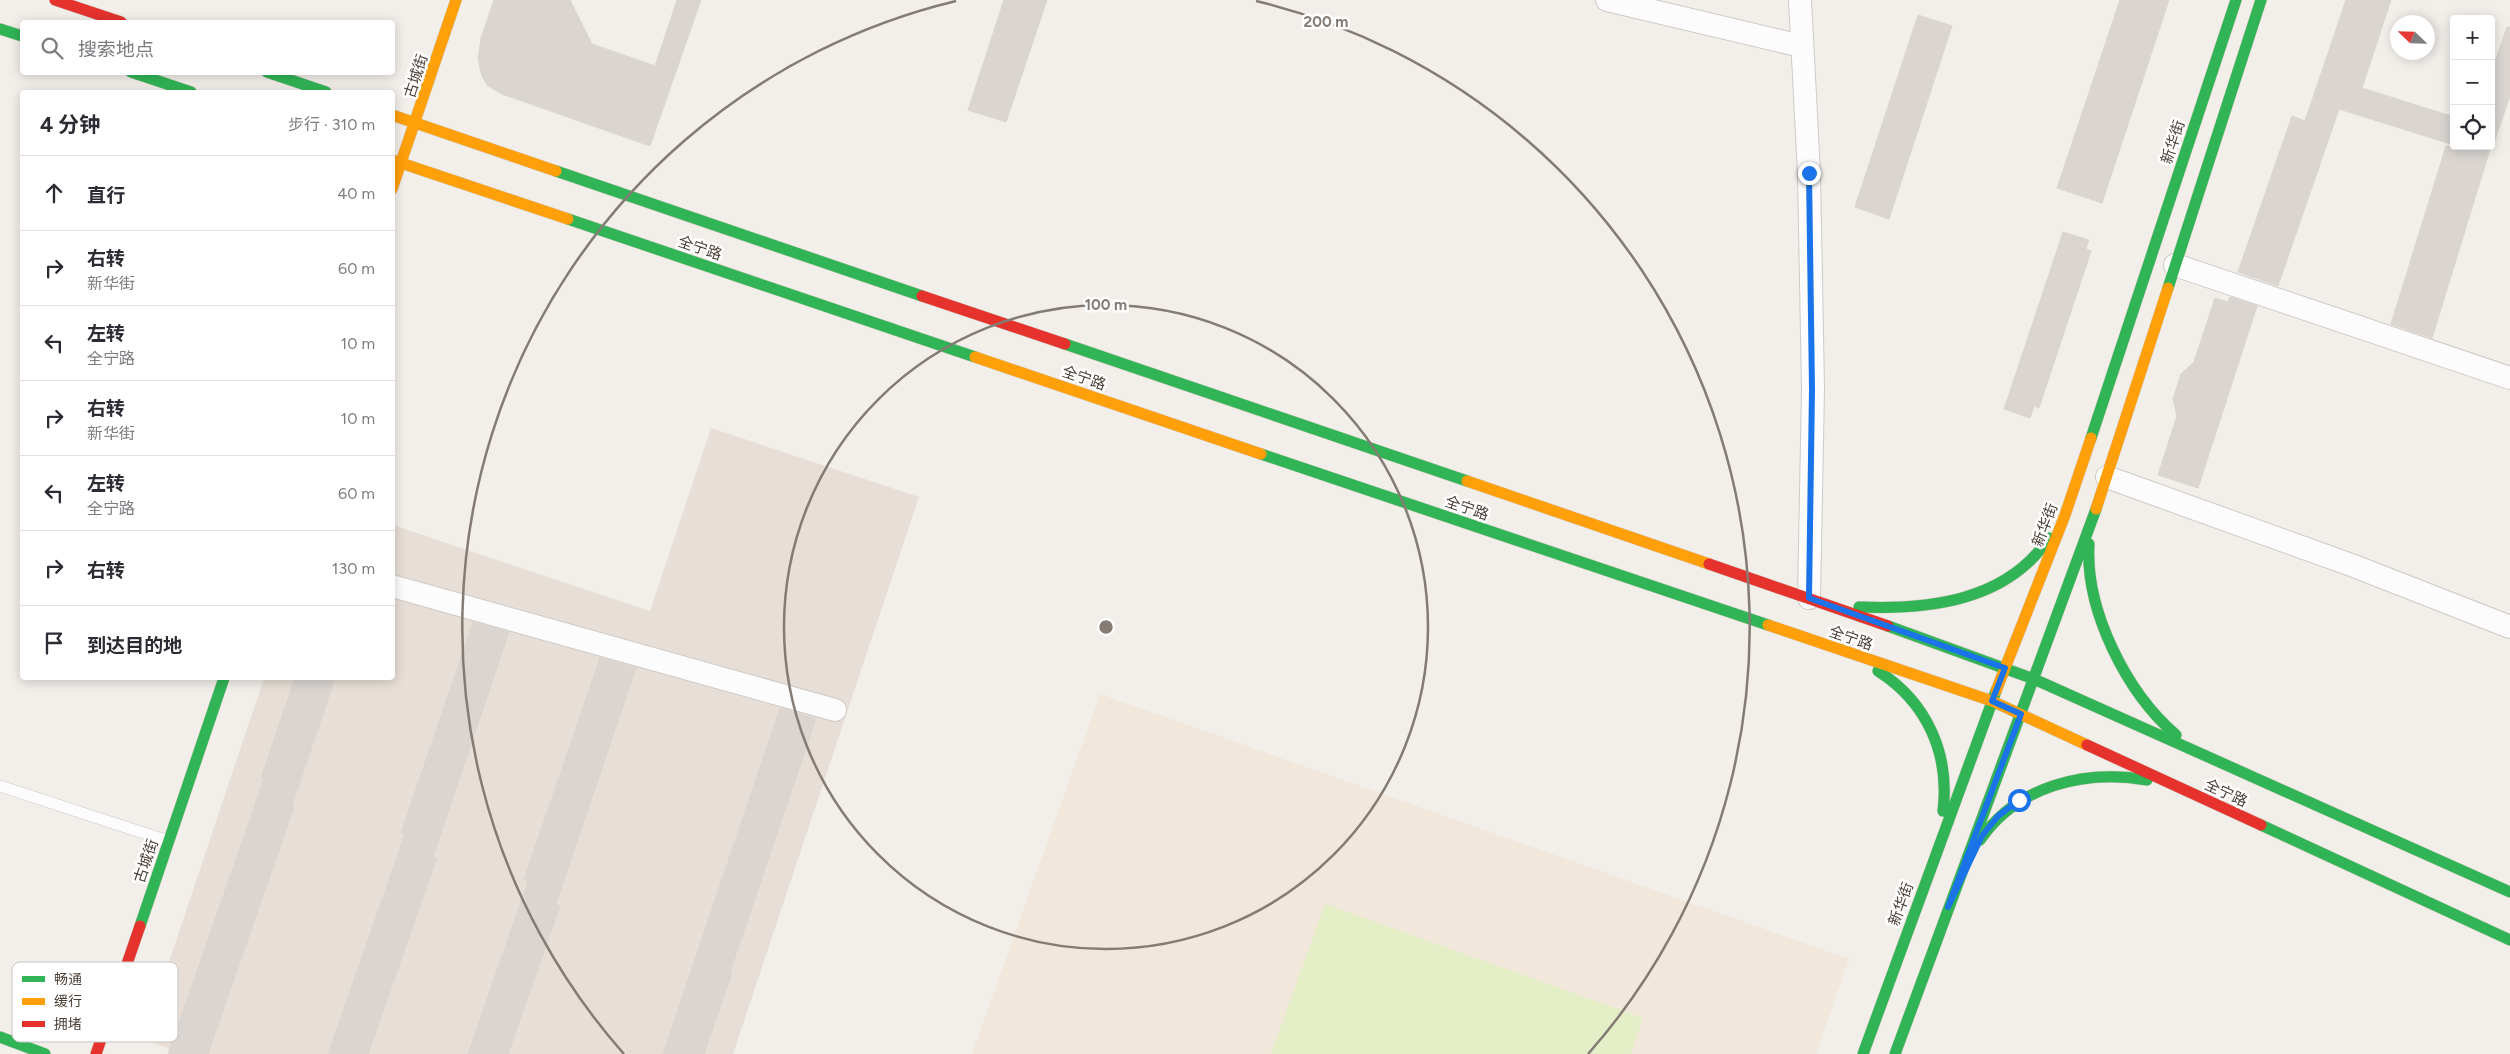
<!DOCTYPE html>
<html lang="zh">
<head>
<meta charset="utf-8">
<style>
  body { margin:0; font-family:Figtree,"Noto Sans SC",sans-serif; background:#f7f7f7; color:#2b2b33 }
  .controls { position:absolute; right:15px; top:15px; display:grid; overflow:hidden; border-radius:5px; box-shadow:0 2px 12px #0003 }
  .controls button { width:45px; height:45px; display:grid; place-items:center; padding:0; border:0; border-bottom:1px solid #e1e1e2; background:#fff; color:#2b2b33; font:25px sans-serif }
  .compass { position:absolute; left:2390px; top:15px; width:45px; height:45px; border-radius:50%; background:#fff; box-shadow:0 2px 12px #0003; rotate:293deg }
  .stop { position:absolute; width:15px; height:15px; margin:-11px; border:4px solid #1a73e8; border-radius:50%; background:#fff }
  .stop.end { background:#1a73e8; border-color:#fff; box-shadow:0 1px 5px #0008 }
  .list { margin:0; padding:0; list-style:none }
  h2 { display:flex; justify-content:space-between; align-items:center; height:65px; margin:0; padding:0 20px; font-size:21px }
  h2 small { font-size:16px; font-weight:400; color:#7c7c81 }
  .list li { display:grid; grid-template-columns:32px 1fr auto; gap:15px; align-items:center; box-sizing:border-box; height:75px; padding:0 20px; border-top:1px solid #e1e1e2 }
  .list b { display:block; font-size:19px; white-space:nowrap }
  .list p { margin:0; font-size:16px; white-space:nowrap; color:#7c7c81 }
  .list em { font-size:16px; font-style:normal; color:#7c7c81 }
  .icon { flex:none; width:28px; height:28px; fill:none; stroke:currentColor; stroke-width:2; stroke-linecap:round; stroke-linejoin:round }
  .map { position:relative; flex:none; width:2510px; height:1054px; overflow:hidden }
  .search { position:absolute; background:#fff; box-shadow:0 2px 12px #0003; left:20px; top:20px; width:375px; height:55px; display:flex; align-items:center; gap:12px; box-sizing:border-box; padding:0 18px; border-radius:5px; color:#7c7c81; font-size:19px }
  .panel { position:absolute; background:#fff; box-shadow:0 2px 12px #0003; left:20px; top:90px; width:375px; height:590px; border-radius:5px }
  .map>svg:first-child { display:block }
  .residential { fill:#e7dfd7 }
  .education { fill:#f1e7db }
  .green { fill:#e4eec7 }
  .building { fill:#dad5d1; stroke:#dad5cf }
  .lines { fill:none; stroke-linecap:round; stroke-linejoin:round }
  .lane-casing { stroke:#cfcac6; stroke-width:12 }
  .street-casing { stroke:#cfcac6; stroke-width:24 }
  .fast-casing { stroke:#d3ccc1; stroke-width:12 }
  .slow-casing { stroke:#d3ccc1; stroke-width:12 }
  .jam-casing { stroke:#d3ccc1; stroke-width:12 }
  .lane { stroke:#fdfcfc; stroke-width:11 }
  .street { stroke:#fdfcfc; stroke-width:22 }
  .fast { stroke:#30b455; stroke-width:11 }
  .slow { stroke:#ff9f0a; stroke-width:11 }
  .jam { stroke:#e5322d; stroke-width:11 }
  .route { stroke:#1a73e8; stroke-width:6 }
  .ring { fill:none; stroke:#847c74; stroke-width:2.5 }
  .labels { text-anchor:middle; stroke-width:5; stroke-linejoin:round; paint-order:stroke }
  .street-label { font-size:15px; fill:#493e35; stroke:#fff }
  .key { fill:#fff; stroke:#c8c5c2; stroke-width:1 }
  .key-label { font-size:14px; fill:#493e35 }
  .centre { fill:#847c74; stroke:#fff; stroke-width:2.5 }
  .ring-label { font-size:15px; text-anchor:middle; font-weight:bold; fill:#847c74; stroke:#fff; stroke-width:5; stroke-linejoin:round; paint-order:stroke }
</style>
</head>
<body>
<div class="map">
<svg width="2510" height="1054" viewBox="0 0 2510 1054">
  <rect width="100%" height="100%" fill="#f2eeea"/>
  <path class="residential" d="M 711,428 L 919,497 L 733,1054 L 186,1054 L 143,1040 L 264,678 L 392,678 L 393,525 L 650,611 Z"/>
  <path class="education" d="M 1100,694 L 1849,959 L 1816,1054 L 972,1054 Z"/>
  <path class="green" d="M 1325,904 L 1643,1018 L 1631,1054 L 1271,1054 Z"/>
  <path class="building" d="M 494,0 L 570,0 L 592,44 L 655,66 L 677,0 L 701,0 L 650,146 L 502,94 L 488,86 L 482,76 L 478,59 L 481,38 Z
    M 1004,0 L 1047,0 L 1006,122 L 968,110 Z
    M 2120,0 L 2169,0 L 2102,203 L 2057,188 Z
    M 2346,0 L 2391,0 L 2362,88 L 2454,117 L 2454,145 L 2339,109 L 2278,286 L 2238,272 L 2292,116 L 2305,121 Z
    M 1918,15 L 1952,26 L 1889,219 L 1855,207 Z
    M 2507,27 L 2510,27 L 2510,96 L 2494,143 L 2491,142 L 2491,73 Z
    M 2446,146 L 2491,146 L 2432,338 L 2391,324 Z
    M 2063,232 L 2089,240 L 2086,249 L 2091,251 L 2039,408 L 2034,406 L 2030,418 L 2004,409 Z
    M 2230,297 L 2257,306 L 2198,488 L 2158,475 L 2177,416 L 2173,399 L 2181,374 L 2194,362 L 2215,298 L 2228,302 Z
    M 473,622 L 509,632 L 433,857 L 437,858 L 368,1054 L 328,1054 L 405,834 L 401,833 Z
    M 600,658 L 636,668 L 556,904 L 560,906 L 508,1054 L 468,1054 L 528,881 L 524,879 Z
    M 295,678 L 335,678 L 292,806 L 294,807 L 208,1054 L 168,1054 L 264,779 L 261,778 Z
    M 780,708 L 816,719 L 730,972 L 732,973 L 704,1054 L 663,1054 Z"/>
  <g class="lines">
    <defs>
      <path id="lane" d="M 0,786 L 168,841"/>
      <path id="street" d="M 1607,0 L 1801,46
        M 1800,0 L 1809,173 L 1813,389 L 1809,598
        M 2175,265 L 2510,378
        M 2107,477 L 2354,566 L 2510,627
        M 392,586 L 835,710"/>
      <path id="fast" d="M 0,29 L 22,36
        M 131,72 L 191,92
        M 267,72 L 326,92
        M 556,171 L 922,296
        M 568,219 L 975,357
        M 2168,288 L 2261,0
        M 1065,344 L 1467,481
        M 2091,438 L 2236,0
        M 1261,454 L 1768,625
        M 2089,544 C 2085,610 2126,692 2176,735
        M 1859,607 C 1929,610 2007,601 2049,538
        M 1888,626 L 2034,679 L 2510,892
        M 1878,671 C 1927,702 1950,754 1943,811
        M 2261,825 L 2510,940
        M 1980,840 C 2017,786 2084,769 2147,780
        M 140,926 L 224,678
        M 0,1037 L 45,1054
        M 1863,1054 L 1996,691
        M 1895,1054 L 2096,509"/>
      <path id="slow" d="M 392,115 L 556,171
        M 392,160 L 568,219
        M 392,189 L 456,0
        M 975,357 L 1261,454
        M 1467,481 L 1709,564
        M 2096,509 L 2168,288
        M 1768,625 L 1992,701 L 2087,745
        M 1996,691 L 2065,515 L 2091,438"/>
      <path id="jam" d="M 55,0 L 121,22
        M 922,296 L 1065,344
        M 1709,564 L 1888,626
        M 2087,745 L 2261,825
        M 96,1054 L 140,926"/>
    </defs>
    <use href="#lane" class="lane-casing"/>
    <use href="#street" class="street-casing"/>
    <use href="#fast" class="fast-casing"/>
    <use href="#slow" class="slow-casing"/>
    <use href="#jam" class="jam-casing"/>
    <use href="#lane" class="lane"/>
    <use href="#street" class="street"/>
    <use href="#fast" class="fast"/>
    <use href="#slow" class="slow"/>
    <use href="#jam" class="jam"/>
  </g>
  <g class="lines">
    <path class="route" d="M 1809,173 L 1812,389 L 1809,598 L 2005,668 L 1992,701 L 2021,714 L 1948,907 L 1982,836 L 1998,816 L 2019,800"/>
  </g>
  <g class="ring">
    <circle cx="1106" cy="627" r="322"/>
    <path d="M624 1054A644 644 0 0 1 956 1M1256 1A644 644 0 0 1 1588 1054"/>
  </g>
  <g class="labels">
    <g class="street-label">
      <text transform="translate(416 76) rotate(-72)" y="5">古城街</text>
      <text transform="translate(2173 142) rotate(-72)" y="5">新华街</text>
      <text transform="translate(700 248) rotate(19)" y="5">全宁路</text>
      <text transform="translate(1084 378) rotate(19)" y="5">全宁路</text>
      <text transform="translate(1467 508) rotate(19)" y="5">全宁路</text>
      <text transform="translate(2045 525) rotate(-69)" y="5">新华街</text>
      <text transform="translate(1851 638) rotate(19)" y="5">全宁路</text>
      <text transform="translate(2226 793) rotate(25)" y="5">全宁路</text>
      <text transform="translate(146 861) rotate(-71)" y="5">古城街</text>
      <text transform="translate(1901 904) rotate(-70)" y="5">新华街</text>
    </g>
  </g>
  <rect x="12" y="962" width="166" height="80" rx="8" class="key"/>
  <rect x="22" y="976" width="23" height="6" fill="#30b455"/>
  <rect x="22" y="998" width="23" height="7" fill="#ff9f0a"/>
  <rect x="22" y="1021" width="23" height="6" fill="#e5322d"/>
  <g class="key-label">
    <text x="54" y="984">畅通</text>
    <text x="54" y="1006">缓行</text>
    <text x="54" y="1029">拥堵</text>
  </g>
  <circle cx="1106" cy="627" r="8" class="centre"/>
  <g class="ring-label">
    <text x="1326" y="27">200 m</text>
    <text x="1106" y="310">100 m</text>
  </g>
</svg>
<div class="controls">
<button>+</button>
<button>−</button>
<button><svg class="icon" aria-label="locate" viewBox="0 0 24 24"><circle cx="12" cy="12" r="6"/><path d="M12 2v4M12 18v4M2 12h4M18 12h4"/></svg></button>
</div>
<svg class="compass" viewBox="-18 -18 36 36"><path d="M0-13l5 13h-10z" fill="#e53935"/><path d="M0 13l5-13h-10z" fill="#7c7c81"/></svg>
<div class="stop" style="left:2019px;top:800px"></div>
<div class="stop end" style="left:1809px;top:173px"></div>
<div class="search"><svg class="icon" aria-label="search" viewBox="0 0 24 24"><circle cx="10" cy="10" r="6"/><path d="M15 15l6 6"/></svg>搜索地点</div>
<section class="panel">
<h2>4 分钟<small>步行 · 310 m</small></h2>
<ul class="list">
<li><svg class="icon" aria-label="ahead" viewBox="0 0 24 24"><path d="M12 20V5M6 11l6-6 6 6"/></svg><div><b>直行</b></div><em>40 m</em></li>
<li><svg class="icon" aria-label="right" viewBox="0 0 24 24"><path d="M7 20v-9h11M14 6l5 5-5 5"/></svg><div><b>右转</b><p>新华街</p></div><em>60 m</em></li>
<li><svg class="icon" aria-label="left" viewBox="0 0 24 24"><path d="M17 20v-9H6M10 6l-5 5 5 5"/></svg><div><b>左转</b><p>全宁路</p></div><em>10 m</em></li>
<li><svg class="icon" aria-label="right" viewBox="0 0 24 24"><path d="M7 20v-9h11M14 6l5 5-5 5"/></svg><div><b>右转</b><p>新华街</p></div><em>10 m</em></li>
<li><svg class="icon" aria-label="left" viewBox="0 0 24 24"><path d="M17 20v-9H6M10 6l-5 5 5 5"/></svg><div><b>左转</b><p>全宁路</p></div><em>60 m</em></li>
<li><svg class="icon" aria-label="right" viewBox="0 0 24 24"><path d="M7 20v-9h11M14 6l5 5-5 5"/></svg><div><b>右转</b></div><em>130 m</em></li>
<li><svg class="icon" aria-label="arrive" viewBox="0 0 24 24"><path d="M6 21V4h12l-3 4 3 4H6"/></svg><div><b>到达目的地</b></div></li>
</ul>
</section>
</div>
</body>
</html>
